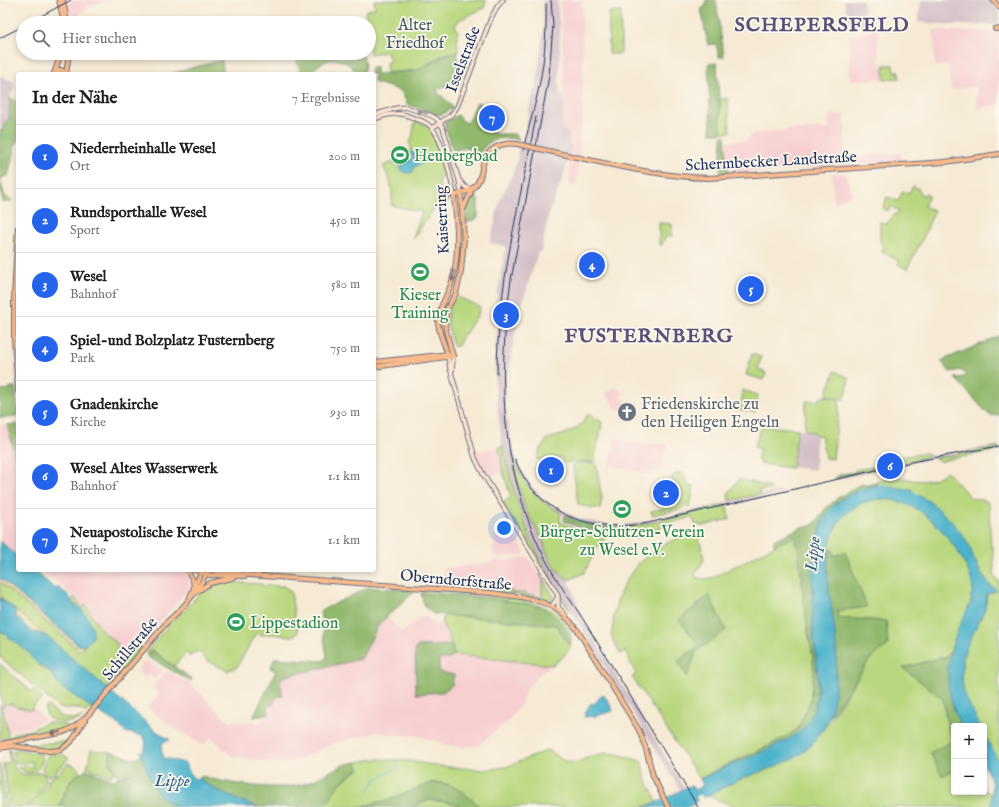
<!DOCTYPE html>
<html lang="de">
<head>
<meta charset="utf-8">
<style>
  body { margin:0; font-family:"IM FELL English",serif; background:#f2f2f2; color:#202124 }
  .controls { position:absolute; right:12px; bottom:12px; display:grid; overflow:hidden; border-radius:4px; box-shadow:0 2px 6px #0003 }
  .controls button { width:36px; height:36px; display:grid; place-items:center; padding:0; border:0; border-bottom:1px solid #e0e0e0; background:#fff; color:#202124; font:20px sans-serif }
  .you { position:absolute; left:504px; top:528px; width:14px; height:14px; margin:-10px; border:3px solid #fff; border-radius:50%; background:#1a73e8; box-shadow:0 0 0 6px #1a73e833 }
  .badge { display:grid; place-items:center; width:26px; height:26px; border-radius:50%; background:#2563eb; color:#fff; font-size:13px; font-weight:700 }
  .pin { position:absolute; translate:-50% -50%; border:2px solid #fff; box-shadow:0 1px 4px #0006 }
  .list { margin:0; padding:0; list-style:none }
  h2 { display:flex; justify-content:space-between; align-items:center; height:52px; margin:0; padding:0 16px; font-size:17px }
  h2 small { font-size:13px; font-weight:400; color:#757577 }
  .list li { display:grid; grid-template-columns:26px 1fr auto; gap:12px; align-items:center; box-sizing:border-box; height:64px; padding:0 16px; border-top:1px solid #e0e0e0 }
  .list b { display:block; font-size:15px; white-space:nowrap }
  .list p { margin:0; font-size:13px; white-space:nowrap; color:#757577 }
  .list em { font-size:13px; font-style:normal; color:#757577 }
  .icon { flex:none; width:22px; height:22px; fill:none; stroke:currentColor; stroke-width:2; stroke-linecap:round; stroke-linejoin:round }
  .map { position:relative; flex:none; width:999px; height:807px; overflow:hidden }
  .search { position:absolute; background:#fff; box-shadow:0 2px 6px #0003; left:16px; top:16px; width:360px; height:44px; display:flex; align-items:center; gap:10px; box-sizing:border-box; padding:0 14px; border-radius:22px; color:#757577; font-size:15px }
  .panel { position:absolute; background:#fff; box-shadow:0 2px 6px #0003; left:16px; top:72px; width:360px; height:500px; border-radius:4px }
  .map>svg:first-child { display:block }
  .built { fill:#f7cfd1 }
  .industrial { fill:#d2bdc6 }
  .green { fill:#b9d77e; stroke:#6a836e }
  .forest { fill:#92b86d; stroke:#567466 }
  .sand { fill:#eeda9e; stroke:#84847e }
  .water { fill:#4cb2cb; stroke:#347094 }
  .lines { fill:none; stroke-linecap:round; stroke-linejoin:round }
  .stream { stroke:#4cb2cb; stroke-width:1 }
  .river { stroke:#4cb2cb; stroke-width:4.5 }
  .secondary-casing { stroke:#687087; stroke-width:5.5 }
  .primary-casing { stroke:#687087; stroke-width:6 }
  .secondary { stroke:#fde4d1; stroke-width:3.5 }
  .primary { stroke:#fabb8c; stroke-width:4 }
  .rail { stroke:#1b2f5e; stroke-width:1 }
  .primary-bridge-casing { stroke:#687087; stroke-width:6; stroke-linecap:butt }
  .primary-bridge { stroke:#fabb8c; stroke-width:4 }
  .oneway { fill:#8c8a98 }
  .oneway2 { fill:#7f6e73 }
  .labels { text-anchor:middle; stroke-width:3.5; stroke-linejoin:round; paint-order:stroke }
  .park-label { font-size:16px; fill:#425966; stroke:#fbf7ec }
  .street-label { font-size:16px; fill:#1b2f5e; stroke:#fbf7ec }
  .leisure-label { font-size:16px; fill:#27864d; stroke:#fbf7ec; text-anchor:start }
  .worship-label { font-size:16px; fill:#5b616d; stroke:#fbf7ec; text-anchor:start }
  .water-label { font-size:17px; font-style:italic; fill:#2c5d84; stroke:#fbf7ec }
  .district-label { font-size:20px; font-weight:bold; letter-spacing:1px; fill:#5a517b; stroke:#fbf7ec }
</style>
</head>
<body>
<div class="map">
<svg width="999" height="807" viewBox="0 0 999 807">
  <rect width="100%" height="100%" fill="#fbf7ec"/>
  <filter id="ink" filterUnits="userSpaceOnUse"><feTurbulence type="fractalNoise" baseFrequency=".025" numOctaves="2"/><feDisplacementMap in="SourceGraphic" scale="8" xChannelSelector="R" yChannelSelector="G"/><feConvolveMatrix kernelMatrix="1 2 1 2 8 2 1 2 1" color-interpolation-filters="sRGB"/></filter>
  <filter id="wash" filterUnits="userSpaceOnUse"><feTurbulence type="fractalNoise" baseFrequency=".012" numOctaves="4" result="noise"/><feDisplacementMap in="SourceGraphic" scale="16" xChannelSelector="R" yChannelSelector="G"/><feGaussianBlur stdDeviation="0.9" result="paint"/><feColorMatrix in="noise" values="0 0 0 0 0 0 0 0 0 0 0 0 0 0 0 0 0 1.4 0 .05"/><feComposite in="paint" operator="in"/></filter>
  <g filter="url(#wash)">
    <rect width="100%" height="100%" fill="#f6ead4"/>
    <path class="built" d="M 73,0 L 111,0 L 87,6 L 87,9 L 79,14 L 80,18 L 69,21 L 67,3 Z
      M 560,0 L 582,0 L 583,114 L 576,184 L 569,184 L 569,157 L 559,144 L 564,74 Z
      M 877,30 L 879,65 L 884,65 L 884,79 L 850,80 L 849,35 Z
      M 933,30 L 999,33 L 999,104 L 977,109 L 977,86 L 951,90 L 948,66 L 935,66 Z
      M 829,115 L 845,115 L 845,157 L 901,153 L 902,161 L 728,174 L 726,142 L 749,140 L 751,134 L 790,130 L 829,129 Z
      M 842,173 L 845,175 L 852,194 L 838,202 L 834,203 L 832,174 Z
      M 615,387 L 623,393 L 620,396 L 627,403 L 626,409 L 618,411 L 605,394 Z
      M 0,425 L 7,425 L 18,465 L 18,557 L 0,541 Z
      M 615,438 L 637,444 L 668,444 L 661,469 L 655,473 L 646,474 L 609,465 Z
      M 499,447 L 503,472 L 487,477 L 478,462 L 476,452 L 478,450 Z
      M 509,525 L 525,552 L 522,555 L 498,558 L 493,552 L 496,529 L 504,532 L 506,527 Z
      M 528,557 L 545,583 L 542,584 L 542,597 L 536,597 L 536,595 L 526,595 L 525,593 L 512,593 L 505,590 L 499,590 L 499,589 L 474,586 L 473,588 L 446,586 L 446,580 L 443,569 Z
      M 39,570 L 183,570 L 190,579 L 191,588 L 188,593 L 186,592 L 148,636 L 133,651 L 128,653 L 124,657 L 116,648 L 118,645 L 102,631 L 86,606 L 83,608 L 76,599 L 63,587 Z
      M 425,615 L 435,624 L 442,623 L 448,635 L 452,645 L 418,646 L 416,649 L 417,694 L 443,692 L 444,672 L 439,672 L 439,659 L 450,659 L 454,655 L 552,664 L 538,676 L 525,690 L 522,702 L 511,718 L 479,745 L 471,747 L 452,746 L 419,736 L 390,734 L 379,732 L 331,744 L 311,754 L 295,761 L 281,763 L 270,762 L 232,756 L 211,737 L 203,745 L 176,729 L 147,708 L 159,694 L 153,687 L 165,671 L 189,682 L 225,718 L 232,721 L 261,722 L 269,715 L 267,707 L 273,705 L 276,697 L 280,682 L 282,677 L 361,659 L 379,624 L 387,617 L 402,632 Z
      M 145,660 L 163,670 L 155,679 L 148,673 L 144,678 L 138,671 Z
      M 5,704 L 12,704 L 17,707 L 36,710 L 40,713 L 40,715 L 43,718 L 43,720 L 31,727 L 12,731 L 7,734 L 3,707 Z"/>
    <path class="industrial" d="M 543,0 L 557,0 L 560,32 L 559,83 L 560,96 L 564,97 L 562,130 L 569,132 L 569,145 L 572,145 L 563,178 L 549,213 L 541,252 L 538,252 L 523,301 L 513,343 L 510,368 L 506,374 L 506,414 L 513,447 L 519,466 L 530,484 L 542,498 L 552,505 L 577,518 L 605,524 L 620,525 L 639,523 L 779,491 L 783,493 L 636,526 L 613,527 L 600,526 L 574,520 L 551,508 L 535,495 L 521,476 L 512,452 L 517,482 L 526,511 L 527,511 L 543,541 L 546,551 L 556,569 L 569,580 L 583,620 L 696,807 L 691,807 L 595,651 L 542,561 L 521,511 L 509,474 L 503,446 L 502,446 L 495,384 L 495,348 L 498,323 L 492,322 L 506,246 L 490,243 L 500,200 L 514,171 L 518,157 L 517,154 L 525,132 L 533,91 L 536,91 L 544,23 Z
      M 844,0 L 863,0 L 865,25 L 850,26 Z
      M 921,0 L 989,0 L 999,12 L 999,25 L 953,25 L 918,22 Z
      M 0,76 L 13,81 L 15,86 L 10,97 L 9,119 L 3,131 L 0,130 Z
      M 798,429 L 816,432 L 815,470 L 792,467 Z
      M 999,445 L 999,447 L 935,458 L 910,463 L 898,467 L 877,472 L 874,471 L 835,480 L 835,478 L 932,456 Z"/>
    <path class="green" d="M 374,0 L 486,0 L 484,8 L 459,20 L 455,26 L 458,30 L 457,34 L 458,51 L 444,54 L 417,70 L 387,73 L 386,63 L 390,61 L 387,52 L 370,54 L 369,23 L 367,23 L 365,11 L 375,8 Z
      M 609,12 L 621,12 L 621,54 L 609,54 Z
      M 884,65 L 893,65 L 894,71 L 898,71 L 900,78 L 884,79 Z
      M 720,99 L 728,99 L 730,132 L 721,133 Z
      M 415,121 L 428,126 L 432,131 L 447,173 L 439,180 L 440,188 L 443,195 L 414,238 L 413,237 L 422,212 L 391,205 C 394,191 390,179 383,166 L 393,162 L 396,167 L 413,159 L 409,152 L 412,150 L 409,143 L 412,138 Z
      M 913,186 L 919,189 L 918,191 L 921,193 L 921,195 L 924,196 L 925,193 L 929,195 L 924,206 L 934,211 L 925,234 L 907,269 L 898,264 L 899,261 L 882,252 L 884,247 L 880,242 L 880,222 L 887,224 L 895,214 L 897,214 L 899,211 L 891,206 L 888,211 L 883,208 L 887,197 L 898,201 L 903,191 L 909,194 Z
      M 659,223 L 672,224 L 672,236 L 666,236 L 662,245 L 659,245 Z
      M 588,256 L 600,261 L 603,257 L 597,272 L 583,270 Z
      M 458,297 L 480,307 L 477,317 L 475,318 L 466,333 L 463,335 L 458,346 L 454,347 C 448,333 442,308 458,297 Z
      M 752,354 L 761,357 L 758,369 L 766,373 L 764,380 L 746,375 Z
      M 835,371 L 849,378 L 847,391 L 844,399 L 826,395 Z
      M 742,390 L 758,395 L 755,412 L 736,410 L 742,403 Z
      M 824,396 L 840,400 L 833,459 L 825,458 C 825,450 821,444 822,436 L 816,435 L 815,432 L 805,430 L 806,401 L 816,401 Z
      M 588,413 L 602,422 C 601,436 595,448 595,462 L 582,461 L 564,463 L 561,457 L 537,460 L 540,448 L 543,447 L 547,439 C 558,436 573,433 581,424 C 584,421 586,417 588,413 Z
      M 762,426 L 798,429 L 792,468 L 761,464 L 760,461 L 757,460 L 760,449 L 754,447 Z
      M 503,446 C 510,479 519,512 533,543 C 544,566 557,588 570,610 L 569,610 L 503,503 L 511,497 L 503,472 L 499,447 Z
      M 999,447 L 999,450 L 945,460 L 941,462 L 935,458 Z
      M 510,448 C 520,479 532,497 561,513 L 560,519 L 561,523 L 584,532 L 607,536 L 596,549 L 584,573 L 569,580 L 556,569 L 546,551 L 543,541 L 527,512 L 526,511 L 517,482 Z
      M 926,453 L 931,456 L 835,478 L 841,474 L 856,472 L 855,470 L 873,467 L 874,468 L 874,464 L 898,457 Z
      M 581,462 L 596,464 L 602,498 L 600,509 L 578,505 L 573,466 L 574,464 Z
      M 947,471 L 968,495 L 971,498 L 987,501 L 989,506 L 991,547 L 993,547 L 994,575 L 995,578 L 999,581 L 999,763 L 984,733 L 984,726 L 980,726 L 964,694 L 962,679 L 962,663 L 965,650 L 985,609 L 987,594 L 992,593 L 994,589 L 981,574 L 966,541 L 951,521 L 923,498 L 911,491 L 911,489 L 909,490 C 892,485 877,483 860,490 L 871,485 L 877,484 L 878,481 C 887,481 896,477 902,478 C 905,478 909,479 912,480 C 925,482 937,480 947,471 Z
      M 683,473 L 689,487 L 694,485 L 690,507 L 688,507 L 675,496 L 675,491 L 674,487 L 677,485 L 671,478 L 676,474 Z
      M 739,479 L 766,486 L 772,489 L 759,491 L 760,494 L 729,501 L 728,494 Z
      M 674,498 L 684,506 L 682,509 L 652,515 L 651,511 L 666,508 L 666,503 L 670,502 Z
      M 875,499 C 887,499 900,501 911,506 C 917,509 924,513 929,518 C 946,532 975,569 973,593 C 972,602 967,610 963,619 C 958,630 954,641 950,653 L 948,653 L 947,656 L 903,668 L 943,699 L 946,719 L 952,741 L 942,775 L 950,772 L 954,774 L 954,792 L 984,792 L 984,788 L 992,796 L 991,807 L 737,807 L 708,796 L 740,779 L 770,768 L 804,752 L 810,747 L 825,727 L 871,658 L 888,645 L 886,621 L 838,618 L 837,611 L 867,607 L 833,556 L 831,549 L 828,555 C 832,526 844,505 875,499 Z
      M 726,505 L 730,519 L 702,526 L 695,524 L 692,517 L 661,525 L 661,529 L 621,534 L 621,527 L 636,526 Z
      M 698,532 L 704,560 L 695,574 L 696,577 L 703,579 L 712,578 L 795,535 L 797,540 L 794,542 L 798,547 L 809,642 L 811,645 L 814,672 L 810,702 L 798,729 L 784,738 L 758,751 L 732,762 L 700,779 L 632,677 L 636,674 L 625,651 L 620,654 C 618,649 613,642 612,637 C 611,634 612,629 613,625 C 615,595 630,566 655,550 C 668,541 683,536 698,532 Z
      M 540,574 L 553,595 L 552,600 L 548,602 L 537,599 L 484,589 L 480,587 L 499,589 L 499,590 L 512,591 L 512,593 L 526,593 L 526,595 L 536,595 L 536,597 L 542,597 L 542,584 L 544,583 Z
      M 0,582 L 80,651 L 93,637 L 81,609 L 71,601 L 74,597 L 83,608 L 85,605 L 102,631 L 119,645 L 116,648 L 124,656 C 129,652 134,650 138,645 L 142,647 L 107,689 L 0,597 Z
      M 226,582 L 262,584 L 262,586 L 284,586 L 291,592 L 296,627 L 298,627 L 297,634 L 293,636 L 267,634 L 263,635 L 256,633 L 237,667 L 227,671 C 219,665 204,663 201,652 L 194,652 L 190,657 L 186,653 L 174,666 L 152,650 L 147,656 L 147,651 L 171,622 L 186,609 L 203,589 L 216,584 Z
      M 422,591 C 441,592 459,594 477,596 C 501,597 530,598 552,610 C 560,614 566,622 569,630 C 577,646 565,656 553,665 L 454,655 L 448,635 L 442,623 L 444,615 L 557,625 L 569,645 L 563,626 L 421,594 Z
      M 0,631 L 29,653 L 32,658 L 41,667 L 50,672 L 53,677 L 61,687 L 92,707 L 87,713 L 80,709 L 59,708 L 0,657 Z
      M 0,664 L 31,691 L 33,689 L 43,699 C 38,701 33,705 32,710 L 17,707 L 12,704 L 5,704 L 3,707 L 0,696 Z
      M 0,705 L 3,711 L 9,738 L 1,739 L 0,737 Z
      M 48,705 C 59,717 67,722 83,717 C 72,725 59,723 48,718 L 45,709 Z
      M 47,722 L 66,725 L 67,728 L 58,731 L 11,738 L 11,736 L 14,733 L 31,730 Z
      M 70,741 C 56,755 38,749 20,746 Z
      M 20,749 L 41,754 L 43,760 C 39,772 29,776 18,768 L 18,767 L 26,765 L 33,767 L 32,762 L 15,763 L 13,750 Z
      M 8,750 L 10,750 C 14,772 18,778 40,772 C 43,774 46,776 46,780 C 47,786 30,802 26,807 L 10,807 L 3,764 L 10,762 Z
      M 91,750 L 111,752 L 108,763 L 114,767 L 111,777 L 87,767 Z
      M 548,750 C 556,754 560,761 569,762 C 580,763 586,757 596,755 C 611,750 627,757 641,761 L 646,779 L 657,802 L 644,807 L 480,807 L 456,787 L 442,783 L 431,783 L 391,799 L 359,807 L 295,807 L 333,791 L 344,780 L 359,769 L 357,762 L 374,759 L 403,760 L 439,766 L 484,770 L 506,767 Z
      M 60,753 L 69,758 L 68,759 L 66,760 L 65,763 L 55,772 L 56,774 L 49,776 L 44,774 L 42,769 L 48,755 Z
      M 68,763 L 77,767 L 80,773 L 70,781 L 67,787 L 59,807 L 28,807 L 47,786 L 49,779 L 57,775 Z
      M 0,764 L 7,807 L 0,807 Z
      M 430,800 L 453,803 L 461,807 L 410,807 Z"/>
    <path class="forest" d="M 706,0 L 716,0 L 724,57 L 719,57 L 716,44 L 708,45 L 701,9 L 705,7 Z
      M 458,52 L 458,68 L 460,84 L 437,88 L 439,95 L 441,95 L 453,108 L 443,114 L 438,115 L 407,104 L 401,91 L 374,82 L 374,74 L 370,74 L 371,67 L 376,67 L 376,74 L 417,71 L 444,55 Z
      M 294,53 L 361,53 C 366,60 365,66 363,74 L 354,74 L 354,69 C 339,54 322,58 310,74 L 301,74 Z
      M 222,60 L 223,71 L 228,74 L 168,74 Z
      M 717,63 L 721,133 L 711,133 L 708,64 Z
      M 10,98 L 18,102 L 18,141 L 16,141 L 8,176 L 4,176 L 0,181 L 5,196 L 12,201 L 3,203 L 0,190 L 0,130 L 3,131 L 4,123 L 9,119 Z
      M 477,102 L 491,109 L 483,129 L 497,134 L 513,134 L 517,135 L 519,140 C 500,136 488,138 478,156 L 477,152 L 465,148 L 453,151 L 444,123 L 458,115 L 463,121 L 468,123 Z
      M 722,136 L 725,136 L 728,174 L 720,174 Z
      M 478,189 L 476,194 L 478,200 L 478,218 L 466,223 L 467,206 Z
      M 999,336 L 999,415 L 991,416 L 986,412 L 955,378 L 965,377 L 965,372 L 962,372 L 961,370 L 950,372 L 941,361 Z
      M 10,387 L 15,387 L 18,413 L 16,416 L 0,418 L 0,390 L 10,389 Z
      M 18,424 L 18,465 L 7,425 Z
      M 878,482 L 878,484 L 871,485 L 860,490 L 823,520 L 815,548 L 813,563 L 813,627 L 818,686 L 817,700 L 813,714 L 807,725 L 802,731 L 793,737 L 759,754 L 735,763 L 700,779 L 732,762 L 758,751 L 784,738 L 798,729 L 810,702 L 814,672 L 813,657 L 805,611 L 798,547 L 794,542 L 797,540 L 795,536 L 774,546 L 774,540 L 804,526 L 808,527 C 819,523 820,514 828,506 L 829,506 L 833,502 L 836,502 L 836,499 L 859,485 Z
      M 565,515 C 582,525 602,527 621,527 L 621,534 L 584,529 L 564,521 Z
      M 831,549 L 833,550 L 833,556 L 845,552 L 867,607 L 837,611 L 838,618 L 886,621 L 888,645 L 871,658 L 828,719 C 839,687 837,652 833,619 C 831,598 822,569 831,549 Z
      M 369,587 L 412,590 L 414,592 L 379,624 L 361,659 L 282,677 L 280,682 L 283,696 L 276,697 L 273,705 L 268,706 L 269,715 L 253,717 L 276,671 L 270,668 L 275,658 L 323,661 L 327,657 L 320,611 Z
      M 421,594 C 452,596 483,597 513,602 C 522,604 531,604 540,607 C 554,612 571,630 570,646 L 557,625 L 433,614 L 425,607 Z
      M 709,595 L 726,630 L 696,652 L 687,678 L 678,661 L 699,645 L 679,620 Z
      M 452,645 L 454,655 L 450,659 L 439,659 L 439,672 L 454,675 L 452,685 L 443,692 L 416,694 L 415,649 L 418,646 Z
      M 151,650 L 192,679 L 191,681 L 148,657 L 147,655 Z
      M 948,653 L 950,653 C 948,679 948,703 962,726 L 954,726 L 954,774 L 950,772 L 942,776 L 930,753 L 952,741 L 946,719 L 943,699 L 903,668 L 947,656 Z
      M 111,752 C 122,753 130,762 140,757 L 141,755 L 157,792 L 167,802 L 178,807 L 124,807 L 124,802 L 132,776 L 129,774 L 117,778 L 118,774 L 112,772 L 114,767 L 108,763 Z
      M 357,762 L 359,769 C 346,776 335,786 330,800 C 319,807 306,802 295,807 L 257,807 L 228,796 L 203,782 L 200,778 L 202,776 C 226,784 283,792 306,783 C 318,779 328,772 339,767 C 344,764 351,763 357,762 Z
      M 85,770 L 92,771 L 111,780 L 128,776 L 130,777 L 122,803 L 123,807 L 59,807 C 63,797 70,773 83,773 Z
      M 431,783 C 454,782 464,792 480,807 L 461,807 L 453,803 L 430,800 L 410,807 L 359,807 L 391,799 Z"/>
    <path class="sand" d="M 0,578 L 77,644 L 84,646 L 80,651 L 0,582 Z
      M 0,597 L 49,638 L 39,633 L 32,632 L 16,616 L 14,609 Z"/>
    <path class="water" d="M 415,152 L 418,153 L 418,157 L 421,159 L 426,159 L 424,163 L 414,167 L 413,172 C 408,174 404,173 400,169 L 404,164 L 413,158 L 411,153 Z
      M 884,485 C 892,486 907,491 912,489 L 911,491 C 933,501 953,521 966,540 C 975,556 979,581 996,589 L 996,591 L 987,594 L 985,609 L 965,650 L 962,663 L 962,679 L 964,694 L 980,726 L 962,726 C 949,705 944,675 951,651 C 955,633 964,617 972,600 L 970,596 L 973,593 C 973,576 963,559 954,546 C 947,536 939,527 930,519 C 909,500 876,491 852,509 C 845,515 839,520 835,529 C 822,557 829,589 833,618 C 837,641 837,666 835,690 C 834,703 831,716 824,727 C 820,734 815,741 809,747 C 795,762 761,771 741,779 C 728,784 716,791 704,798 L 701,793 L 698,792 L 695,794 L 695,796 L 697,801 L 688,807 L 644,807 L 658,802 L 691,785 L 695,790 L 703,785 L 700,779 C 712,774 723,767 736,763 C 754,755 796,740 807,724 C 826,695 815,659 813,627 C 812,616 813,605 813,594 C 812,581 812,567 814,554 C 815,546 818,539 820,531 C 821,527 822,523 824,519 C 834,498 862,486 884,485 Z
      M 0,541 L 18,557 L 18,570 L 34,570 L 54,588 L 59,588 L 68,595 L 73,604 L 81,609 L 86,615 L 93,629 L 93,637 L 84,646 L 81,646 L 77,644 L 0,578 Z
      M 0,598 L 14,609 L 16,616 L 32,632 L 39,633 L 49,638 L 155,730 L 170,740 L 163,742 L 161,750 L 164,758 L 185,763 L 191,775 L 195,779 L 200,778 L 203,782 L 228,796 L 257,807 L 178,807 C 175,805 170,805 167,802 C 151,790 148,769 140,752 L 144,751 L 146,742 L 142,736 L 125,732 L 118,724 L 83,702 L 61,687 L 50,671 L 38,664 L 32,658 L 29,653 L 0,630 Z
      M 603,694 L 611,705 L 613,711 L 596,716 L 584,717 L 586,711 L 591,703 L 594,704 Z
      M 984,733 L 999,763 L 999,807 L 991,807 L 992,785 L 989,775 L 984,765 Z"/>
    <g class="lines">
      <path class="stream" d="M 369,790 L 375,780 L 395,769 L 398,761"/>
      <path class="river" d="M 690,797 L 705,790"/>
    </g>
  </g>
  <g filter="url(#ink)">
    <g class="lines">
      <defs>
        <path id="secondary" d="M 374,115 L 397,108 L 406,107 L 432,116 L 437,119 L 443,128 L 459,180 L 461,193
          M 374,119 C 381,117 388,114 395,114 C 402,113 407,115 413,118 C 420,120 427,122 432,128 C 442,138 452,181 454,196
          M 432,128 L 451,115 L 457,107 L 491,18 L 497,7 L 503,0
          M 460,181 L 465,187 L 472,189
          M 445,200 L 453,189
          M 448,357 L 450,368 L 475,458 L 483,474 L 556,592 L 558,596 L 558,607 L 566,616
          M 452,371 L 453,356
          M 552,606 L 557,598"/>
        <path id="primary" d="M 59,0 L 64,23
          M 63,0 L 67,23
          M 993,0 L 999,7
          M 995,29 L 999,29
          M 54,74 L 61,53
          M 58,74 L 56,70 C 60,69 63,70 65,74
          M 66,74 L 69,53
          M 585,159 C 626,168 667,177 709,178 L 945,162 L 999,154
          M 463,210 L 472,189
          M 18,228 L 14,297 L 14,338 L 18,391
          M 448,357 C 446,345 437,332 438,319 C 439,306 449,294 452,281 C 460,254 457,223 454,196 C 460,193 470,191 474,187 C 481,181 481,172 483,164 C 487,148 502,142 517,144
          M 374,362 L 449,354
          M 374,367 L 453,356 L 446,331 L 445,320 L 447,309 L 456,293 L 461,272 L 464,239 L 461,193
          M 187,570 L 193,580 L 194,588
          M 195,570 L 209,575 L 245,576
          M 209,570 L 250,575 L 491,593 C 528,598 555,598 578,631 L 639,730 L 646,749 L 653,776 L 668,807
          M 198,591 L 210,583 L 232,578
          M 190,597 L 202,570
          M 0,744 L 60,733 C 72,730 80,723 89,714 L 167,622 C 185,606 198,592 208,570
          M 0,748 L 13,746 L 49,751 L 60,750 L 71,742 L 85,720"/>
      </defs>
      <use href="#secondary" class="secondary-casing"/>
      <use href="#primary" class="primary-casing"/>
      <use href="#secondary" class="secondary"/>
      <use href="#primary" class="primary"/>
      <path class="rail" d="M 551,0 L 553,25 L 549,76 L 511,280 C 500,355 499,431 523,504 C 531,532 544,559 559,583 C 569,599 580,613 589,629 C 626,688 662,748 698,807
        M 28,23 L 71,0
        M 0,38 L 23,26
        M 523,150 C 527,132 533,114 537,96 C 544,66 547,35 546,4
        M 497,374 C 497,288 520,201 536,117
        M 515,459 C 537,516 592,533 648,523 L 911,462 L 999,446"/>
      <defs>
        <path id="primary-bridge" d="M 517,144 L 585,159"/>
      </defs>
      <use href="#primary-bridge" class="primary-bridge-casing"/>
      <use href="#primary-bridge" class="primary-bridge"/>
    </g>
    <defs><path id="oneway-solid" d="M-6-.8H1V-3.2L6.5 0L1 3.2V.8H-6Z"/></defs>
    <use class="oneway" href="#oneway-solid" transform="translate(422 112) rotate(-161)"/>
    <g class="oneway2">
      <use href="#oneway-solid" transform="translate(453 276) rotate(101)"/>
      <use href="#oneway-solid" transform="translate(56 733) rotate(170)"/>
    </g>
  </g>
  <defs>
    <symbol id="stadium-disc" viewBox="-11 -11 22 22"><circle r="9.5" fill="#2e9e5b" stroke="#fbf7ec"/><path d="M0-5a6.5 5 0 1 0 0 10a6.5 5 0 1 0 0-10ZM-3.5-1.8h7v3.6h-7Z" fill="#fff"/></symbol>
    <symbol id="church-disc" viewBox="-11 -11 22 22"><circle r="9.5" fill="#6b7280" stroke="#fbf7ec"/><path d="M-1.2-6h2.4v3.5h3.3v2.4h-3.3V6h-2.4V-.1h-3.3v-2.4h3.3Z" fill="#fff"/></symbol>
  </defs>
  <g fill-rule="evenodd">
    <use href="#stadium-disc" x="389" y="144" width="22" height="22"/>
    <use href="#stadium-disc" x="409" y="261" width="22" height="22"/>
    <use href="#church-disc" x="616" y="401" width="22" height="22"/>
    <use href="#stadium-disc" x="611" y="498" width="22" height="22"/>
    <use href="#stadium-disc" x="225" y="611" width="22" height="22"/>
  </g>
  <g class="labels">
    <g class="park-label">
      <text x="415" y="30">Alter<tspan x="415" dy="18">Friedhof</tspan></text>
    </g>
    <g class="street-label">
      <text transform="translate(462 59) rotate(-69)" y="6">Isselstraße</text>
      <text transform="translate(771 160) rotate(-3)" y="6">Schermbecker Landstraße</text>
      <text transform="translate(441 220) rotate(-93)" y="6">Kaiserring</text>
      <text transform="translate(456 579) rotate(5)" y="6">Oberndorfstraße</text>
      <text transform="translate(129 648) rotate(-50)" y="6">Schillstraße</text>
    </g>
    <g class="leisure-label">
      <text x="414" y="161">Heubergbad</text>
      <text x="420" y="300" text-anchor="middle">Kieser<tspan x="420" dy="18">Training</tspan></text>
      <text x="622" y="537" text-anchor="middle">Bürger-Schützen-Verein<tspan x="622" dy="18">zu Wesel e.V.</tspan></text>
      <text x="250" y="628">Lippestadion</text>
    </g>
    <g class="worship-label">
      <text x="641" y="409">Friedenskirche zu<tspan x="641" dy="18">den Heiligen Engeln</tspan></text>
    </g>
    <g class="water-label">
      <text transform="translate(812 554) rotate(-84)" y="6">Lippe</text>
      <text x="172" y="786">Lippe</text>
    </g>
    <g class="district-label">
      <text x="822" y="31">SCHEPERSFELD</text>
      <text x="649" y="342">FUSTERNBERG</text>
    </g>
  </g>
</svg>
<div class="controls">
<button>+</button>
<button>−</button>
</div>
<div class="you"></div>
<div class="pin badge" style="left:551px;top:470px">1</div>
<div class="pin badge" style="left:666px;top:493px">2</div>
<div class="pin badge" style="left:506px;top:315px">3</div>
<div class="pin badge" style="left:592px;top:265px">4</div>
<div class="pin badge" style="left:751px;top:289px">5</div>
<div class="pin badge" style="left:890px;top:466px">6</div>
<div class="pin badge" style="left:492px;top:118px">7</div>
<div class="search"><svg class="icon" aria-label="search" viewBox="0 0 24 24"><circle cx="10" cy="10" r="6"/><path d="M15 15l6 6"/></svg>Hier suchen</div>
<section class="panel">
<h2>In der Nähe<small>7 Ergebnisse</small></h2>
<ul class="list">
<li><span class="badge">1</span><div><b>Niederrheinhalle Wesel</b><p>Ort</p></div><em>200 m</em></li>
<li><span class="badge">2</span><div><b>Rundsporthalle Wesel</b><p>Sport</p></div><em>450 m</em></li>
<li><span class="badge">3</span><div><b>Wesel</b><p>Bahnhof</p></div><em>580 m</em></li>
<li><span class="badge">4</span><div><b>Spiel-und Bolzplatz Fusternberg</b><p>Park</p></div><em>750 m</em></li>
<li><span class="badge">5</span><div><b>Gnadenkirche</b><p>Kirche</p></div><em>930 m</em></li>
<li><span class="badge">6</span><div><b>Wesel Altes Wasserwerk</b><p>Bahnhof</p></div><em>1.1 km</em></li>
<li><span class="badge">7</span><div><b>Neuapostolische Kirche</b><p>Kirche</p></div><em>1.1 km</em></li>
</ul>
</section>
</div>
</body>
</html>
